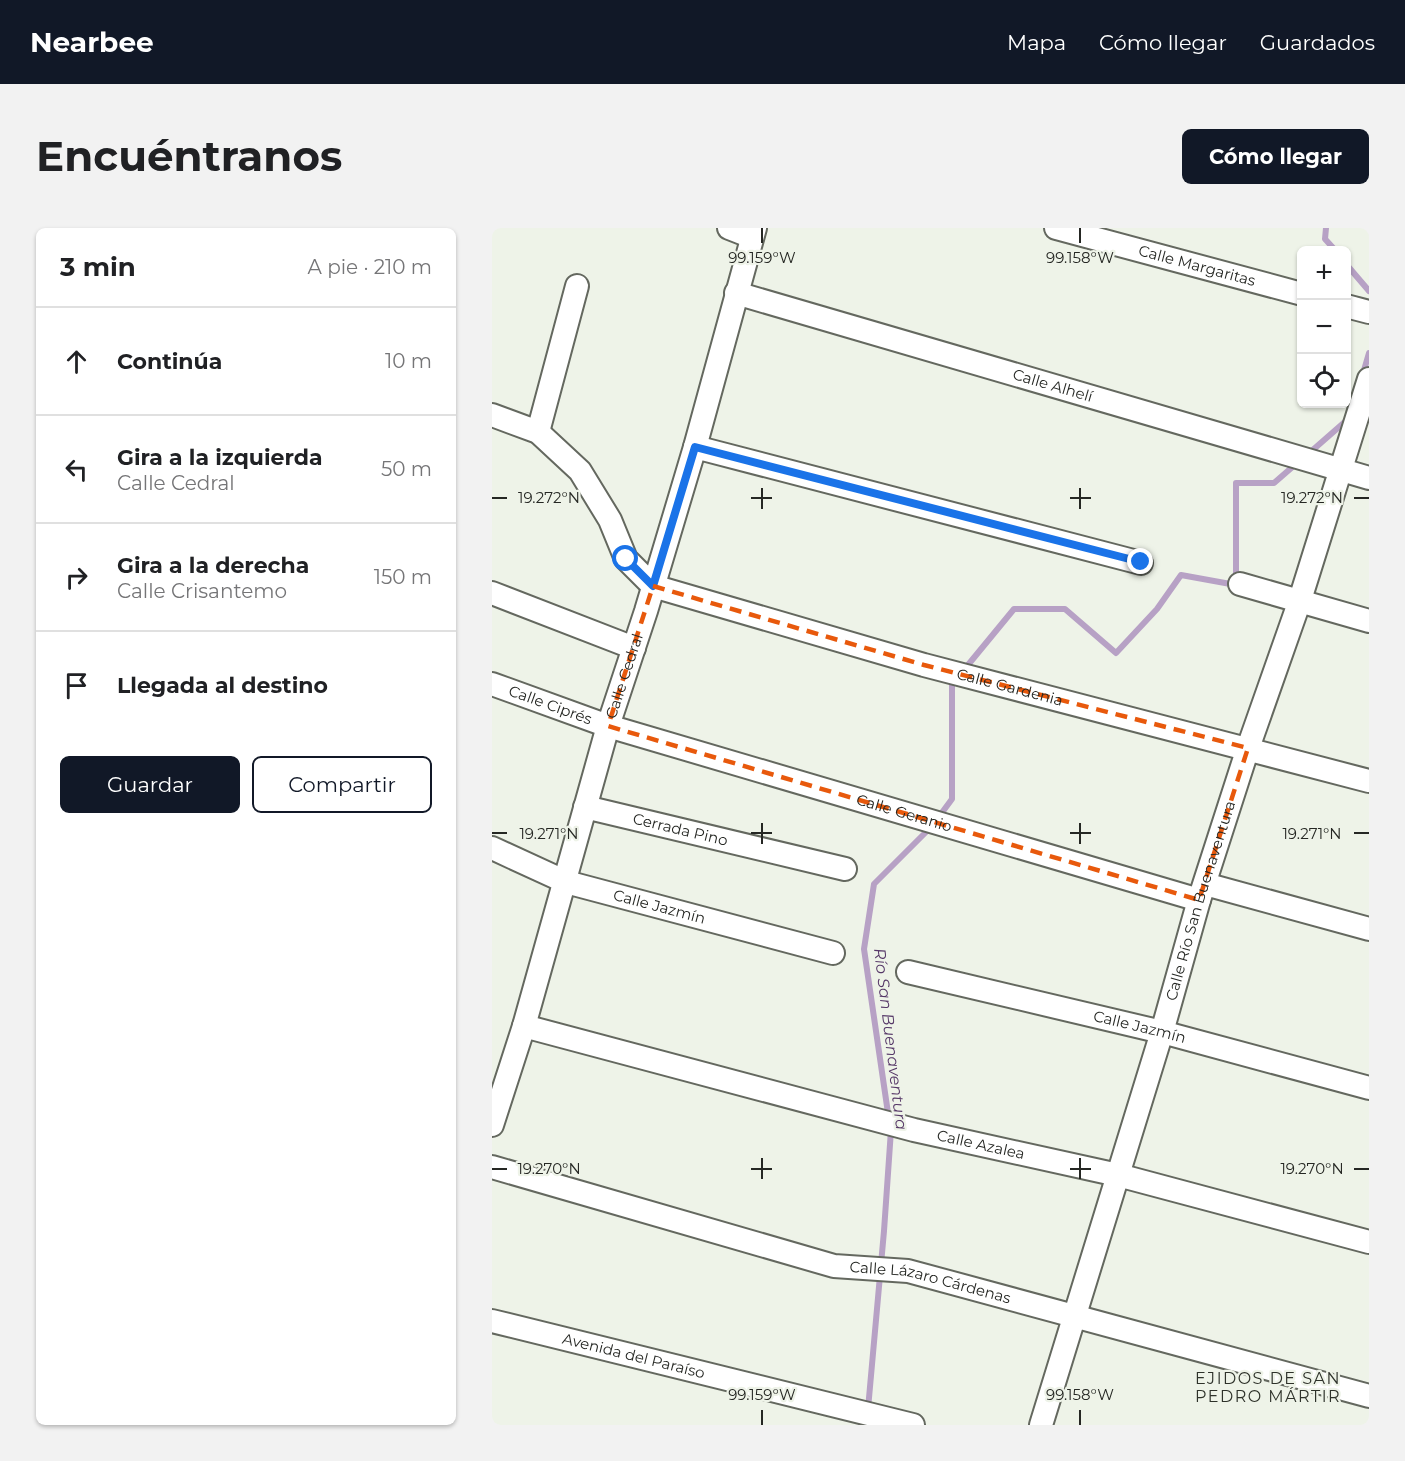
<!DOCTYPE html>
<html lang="es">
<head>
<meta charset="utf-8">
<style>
  body { margin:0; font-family:Montserrat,sans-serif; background:#f2f2f2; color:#202124 }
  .controls { position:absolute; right:18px; top:18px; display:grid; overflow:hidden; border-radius:9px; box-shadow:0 2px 4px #0004 }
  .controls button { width:54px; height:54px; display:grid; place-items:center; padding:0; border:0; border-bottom:2px solid #e0e0e0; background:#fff; color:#202124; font:30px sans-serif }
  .stop { position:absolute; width:18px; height:18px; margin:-14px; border:4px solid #1a73e8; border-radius:50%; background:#fff }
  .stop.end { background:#1a73e8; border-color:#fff; box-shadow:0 2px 6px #0008 }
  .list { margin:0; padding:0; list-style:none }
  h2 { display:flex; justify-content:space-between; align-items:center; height:78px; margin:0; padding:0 24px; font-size:26px }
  h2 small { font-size:20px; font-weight:400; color:#757577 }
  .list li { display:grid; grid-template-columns:39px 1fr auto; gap:18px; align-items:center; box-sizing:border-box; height:108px; padding:0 24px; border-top:2px solid #e0e0e0 }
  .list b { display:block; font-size:22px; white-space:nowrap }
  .list p { margin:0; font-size:20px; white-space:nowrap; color:#757577 }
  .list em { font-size:20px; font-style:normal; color:#757577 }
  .actions { display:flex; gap:12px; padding:18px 24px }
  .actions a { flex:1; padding:14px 0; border:2px solid #111827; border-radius:9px; text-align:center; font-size:21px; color:#111827 }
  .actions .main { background:#111827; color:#fff }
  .icon { flex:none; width:33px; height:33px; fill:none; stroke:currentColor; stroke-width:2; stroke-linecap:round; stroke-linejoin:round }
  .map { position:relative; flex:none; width:877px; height:1197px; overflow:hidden; border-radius:9px }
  header { display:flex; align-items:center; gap:36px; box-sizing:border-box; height:84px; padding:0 30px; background:#111827; color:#fff }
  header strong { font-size:28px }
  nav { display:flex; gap:33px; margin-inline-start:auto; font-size:21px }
  .intro { display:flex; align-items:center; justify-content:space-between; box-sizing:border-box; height:144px; padding:0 36px }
  h1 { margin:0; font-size:42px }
  .button { padding:15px 27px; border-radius:9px; background:#111827; color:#fff; font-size:21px; font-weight:700 }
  main { display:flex; gap:36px; padding:0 36px }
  aside { flex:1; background:#fff; border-radius:9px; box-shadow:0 2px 4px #0004 }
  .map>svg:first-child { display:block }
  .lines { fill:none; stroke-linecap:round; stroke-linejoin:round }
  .stream { stroke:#b7a1c5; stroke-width:6 }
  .minor-casing { stroke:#64685f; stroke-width:26 }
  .minor { stroke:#fff; stroke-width:22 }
  .route { stroke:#1a73e8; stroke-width:8 }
  .marked { fill:none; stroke:#e8590c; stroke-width:4.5; stroke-dasharray:12 8; stroke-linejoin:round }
  .ticks { fill:none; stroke:#252723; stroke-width:2 }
  .labels { text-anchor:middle; stroke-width:4.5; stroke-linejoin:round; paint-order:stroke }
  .street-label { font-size:15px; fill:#252723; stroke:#eef3e8 }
  .water-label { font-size:16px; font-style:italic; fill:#553767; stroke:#eef3e8 }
  .neighbourhood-label { font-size:16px; letter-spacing:1.5px; fill:#2e322a; stroke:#eef3e8 }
  .ticks-label { font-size:15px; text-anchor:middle; fill:#252723; stroke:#eef3e8; stroke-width:4.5; stroke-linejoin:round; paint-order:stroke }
</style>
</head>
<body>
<header>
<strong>Nearbee</strong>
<nav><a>Mapa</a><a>Cómo llegar</a><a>Guardados</a></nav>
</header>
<div class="intro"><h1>Encuéntranos</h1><a class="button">Cómo llegar</a></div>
<main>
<aside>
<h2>3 min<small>A pie · 210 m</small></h2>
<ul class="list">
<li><svg class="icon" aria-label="ahead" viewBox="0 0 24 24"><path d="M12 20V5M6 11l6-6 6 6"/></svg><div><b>Continúa</b></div><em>10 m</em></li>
<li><svg class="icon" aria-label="left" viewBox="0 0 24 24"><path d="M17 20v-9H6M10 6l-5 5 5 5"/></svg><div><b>Gira a la izquierda</b><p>Calle Cedral</p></div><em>50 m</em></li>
<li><svg class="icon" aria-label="right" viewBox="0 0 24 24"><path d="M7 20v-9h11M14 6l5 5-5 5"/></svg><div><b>Gira a la derecha</b><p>Calle Crisantemo</p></div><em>150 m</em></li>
<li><svg class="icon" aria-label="arrive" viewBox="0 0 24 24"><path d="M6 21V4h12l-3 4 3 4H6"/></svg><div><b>Llegada al destino</b></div></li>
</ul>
<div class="actions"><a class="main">Guardar</a><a>Compartir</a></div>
</aside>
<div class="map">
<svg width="877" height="1197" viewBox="0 0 877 1197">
  <rect width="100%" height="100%" fill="#eef3e8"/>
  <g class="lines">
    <path class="stream" d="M 834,0 L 833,11 L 843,22
      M 854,36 L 877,63
      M 870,149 L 877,125
      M 815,227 L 855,192
      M 471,443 L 522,381 L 573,381 L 624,425 L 665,381 L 689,347 L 744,357 L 744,255 L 782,255 L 805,235
      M 446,590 L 460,571 L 460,456 L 465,451
      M 397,892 L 372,721 L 382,656 L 440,598
      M 376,1181 L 392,1003 L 399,902"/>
    <defs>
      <g id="minor">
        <path d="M 237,0 L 260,9"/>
        <path id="s1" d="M 564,0 L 810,66"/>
        <path id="s2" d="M 244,65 L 877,250"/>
        <path d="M 854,78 L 877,84"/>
        <path id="s3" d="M 0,187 L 46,204 L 88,243 L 118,292 L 134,331 L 161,358 L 432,437 L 877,553"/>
        <path d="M 46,204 L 85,58"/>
        <path d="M 203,219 L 649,335"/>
        <path d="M 748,356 L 877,393"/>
        <path d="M 0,365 L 142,420"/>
        <path id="s4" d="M 0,456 L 116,498 L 707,672"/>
        <path id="s5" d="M 93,579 L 353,641"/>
        <path id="s6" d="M 0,620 L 74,654 L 341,725"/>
        <path d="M 713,656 L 877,701"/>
        <path id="s7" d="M 416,744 L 670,804 L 877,860"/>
        <path id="s8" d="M 32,798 L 422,902 L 626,947 L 877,1014"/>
        <path id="s9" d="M 0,897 L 32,798 L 116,498 L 154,383 L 203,219 L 263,0"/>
        <path id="s10" d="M 0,939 L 342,1038 L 416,1043 L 877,1168"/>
        <path id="s11" d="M 0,1093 L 421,1197"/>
        <path id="s12" d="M 549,1197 L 670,804 L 707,672 L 756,520 L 807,375 L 877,151"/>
      </g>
    </defs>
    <use href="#minor" class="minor-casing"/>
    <use href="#minor" class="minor"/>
  </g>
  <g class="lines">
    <path class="route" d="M 134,331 L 161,358 L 203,219 L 649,334"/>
  </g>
  <path class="marked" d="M 161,358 L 432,437 L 756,520 L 707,672 L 116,498 Z"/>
  <path class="ticks" d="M 270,0 L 270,15M 588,0 L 588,15M 270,260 L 270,281M 588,260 L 588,281M 0,270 L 15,270M 259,270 L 280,270M 578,270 L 599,270M 862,270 L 877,270M 270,595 L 270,616M 588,595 L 588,616M 0,605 L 15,605M 259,605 L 280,605M 578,605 L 599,605M 862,605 L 877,605M 270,930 L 270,951M 588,930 L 588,951M 0,941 L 15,941M 259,941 L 280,941M 578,941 L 599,941M 862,941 L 877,941M 270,1182 L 270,1197M 588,1182 L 588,1197"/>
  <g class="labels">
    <g class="street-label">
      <text dy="5" stroke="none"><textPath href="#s1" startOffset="146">Calle Margaritas</textPath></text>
      <text dy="5" stroke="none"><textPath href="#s2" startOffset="330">Calle Alhelí</textPath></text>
      <text dy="5" stroke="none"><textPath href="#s9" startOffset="468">Calle Cedral</textPath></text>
      <text dy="5" stroke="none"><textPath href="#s3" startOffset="615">Calle Gardenia</textPath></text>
      <text dy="5" stroke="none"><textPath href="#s4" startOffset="62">Calle Ciprés</textPath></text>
      <text dy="5" stroke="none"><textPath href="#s4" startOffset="432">Calle Geranio</textPath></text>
      <text dy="5" stroke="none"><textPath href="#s5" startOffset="98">Cerrada Pino</textPath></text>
      <text dy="5" stroke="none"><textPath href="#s12" startOffset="548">Calle Río San Buenaventura</textPath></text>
      <text dy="5" stroke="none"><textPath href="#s6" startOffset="178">Calle Jazmín</textPath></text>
      <text dy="5" stroke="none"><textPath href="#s7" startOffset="238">Calle Jazmín</textPath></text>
      <text dy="5" stroke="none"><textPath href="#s8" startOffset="472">Calle Azalea</textPath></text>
      <text dy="5" stroke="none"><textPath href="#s10" startOffset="454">Calle Lázaro Cárdenas</textPath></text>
      <text dy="5" stroke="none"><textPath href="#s11" startOffset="146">Avenida del Paraíso</textPath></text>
    </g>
    <g class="water-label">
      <text transform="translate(399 811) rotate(83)" y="6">Río San Buenaventura</text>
    </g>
    <g class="neighbourhood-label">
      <text x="776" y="1156">EJIDOS DE SAN<tspan x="776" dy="18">PEDRO MÁRTIR</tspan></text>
    </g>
  </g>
  <g class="ticks-label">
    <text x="270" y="35">99.159°W</text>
    <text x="588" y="35">99.158°W</text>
    <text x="57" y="275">19.272°N</text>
    <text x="820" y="275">19.272°N</text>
    <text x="57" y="611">19.271°N</text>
    <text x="820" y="611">19.271°N</text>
    <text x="57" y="946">19.270°N</text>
    <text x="820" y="946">19.270°N</text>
    <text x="270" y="1172">99.159°W</text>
    <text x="588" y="1172">99.158°W</text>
  </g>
</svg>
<div class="controls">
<button>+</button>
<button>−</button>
<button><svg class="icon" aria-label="locate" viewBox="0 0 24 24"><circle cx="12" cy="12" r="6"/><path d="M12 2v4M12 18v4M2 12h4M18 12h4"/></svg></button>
</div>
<div class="stop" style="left:134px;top:331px"></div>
<div class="stop end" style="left:649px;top:334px"></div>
</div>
</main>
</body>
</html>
